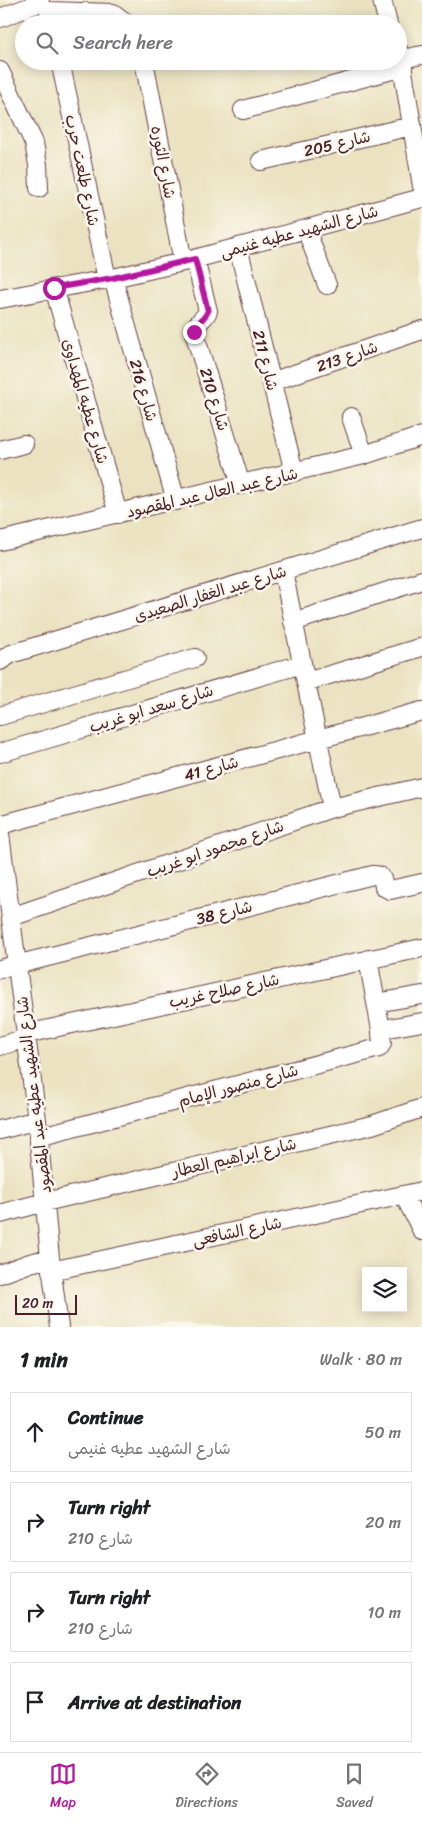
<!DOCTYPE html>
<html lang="en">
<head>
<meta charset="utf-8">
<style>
  body { margin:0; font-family:Sriracha,"Playpen Sans Arabic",sans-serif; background:#f6f6f6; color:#202124 }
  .controls { position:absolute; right:15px; bottom:15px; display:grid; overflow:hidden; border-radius:0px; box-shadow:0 2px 12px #0003 }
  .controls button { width:45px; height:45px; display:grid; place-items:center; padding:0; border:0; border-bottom:1px solid #e0e0e0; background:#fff; color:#202124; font:25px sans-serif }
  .scale { position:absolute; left:15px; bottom:12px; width:62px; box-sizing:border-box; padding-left:5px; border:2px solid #4a1f2b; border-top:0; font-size:14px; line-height:18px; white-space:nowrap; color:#4a1f2b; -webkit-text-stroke:4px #fbf7ec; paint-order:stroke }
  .stop { position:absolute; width:15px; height:15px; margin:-11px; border:4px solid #b5179e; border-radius:50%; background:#fff }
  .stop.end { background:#b5179e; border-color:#fff; box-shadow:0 1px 5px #0008 }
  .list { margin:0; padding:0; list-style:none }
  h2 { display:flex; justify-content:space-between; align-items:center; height:65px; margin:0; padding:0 20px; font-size:21px }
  h2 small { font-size:16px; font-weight:400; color:#757577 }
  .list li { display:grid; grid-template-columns:32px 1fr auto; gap:15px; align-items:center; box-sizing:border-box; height:80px; margin:0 10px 10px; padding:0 10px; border:1px solid #e0e0e0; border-radius:0px }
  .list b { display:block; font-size:19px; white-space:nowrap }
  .list p { margin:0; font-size:16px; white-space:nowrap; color:#757577 }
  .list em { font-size:16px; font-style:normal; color:#757577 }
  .icon { flex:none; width:28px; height:28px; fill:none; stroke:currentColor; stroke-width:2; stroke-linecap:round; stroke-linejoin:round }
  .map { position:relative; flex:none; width:422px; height:1327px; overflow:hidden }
  .search { position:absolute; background:#fff; box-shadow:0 2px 12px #0003; left:15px; right:15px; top:15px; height:55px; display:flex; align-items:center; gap:12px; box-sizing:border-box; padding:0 18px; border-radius:28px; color:#757577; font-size:19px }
  .sheet { height:425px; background:#fff }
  nav { display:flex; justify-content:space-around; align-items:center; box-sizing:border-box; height:70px; border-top:1px solid #e0e0e0; background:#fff; font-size:14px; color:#757577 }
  nav a { display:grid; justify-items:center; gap:2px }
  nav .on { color:#b5179e }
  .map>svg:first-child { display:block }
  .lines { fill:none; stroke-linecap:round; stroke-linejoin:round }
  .minor-casing { stroke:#623c41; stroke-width:20 }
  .minor { stroke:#fff; stroke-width:18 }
  .route { stroke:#b5179e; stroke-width:6 }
  .labels { text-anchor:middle; stroke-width:5; stroke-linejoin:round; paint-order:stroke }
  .street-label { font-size:16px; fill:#4a1f2b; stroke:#fbf7ec }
</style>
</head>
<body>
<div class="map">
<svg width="422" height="1327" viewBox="0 0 422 1327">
  <rect width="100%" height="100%" fill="#fbf7ec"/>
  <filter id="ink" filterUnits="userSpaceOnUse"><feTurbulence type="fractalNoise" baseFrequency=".02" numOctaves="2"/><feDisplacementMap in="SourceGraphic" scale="10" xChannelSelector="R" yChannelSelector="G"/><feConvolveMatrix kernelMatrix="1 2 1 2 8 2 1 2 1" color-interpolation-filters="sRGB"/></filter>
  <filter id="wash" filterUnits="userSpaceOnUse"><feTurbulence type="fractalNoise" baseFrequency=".0096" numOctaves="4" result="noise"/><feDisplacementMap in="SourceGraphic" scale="20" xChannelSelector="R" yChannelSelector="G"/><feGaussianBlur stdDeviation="1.12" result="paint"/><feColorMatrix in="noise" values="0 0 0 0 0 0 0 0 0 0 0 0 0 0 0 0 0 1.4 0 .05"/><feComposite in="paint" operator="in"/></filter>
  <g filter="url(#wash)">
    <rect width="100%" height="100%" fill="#eae2c0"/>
  </g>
  <g filter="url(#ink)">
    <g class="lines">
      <defs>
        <path id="minor" d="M 382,0 L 388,24
          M 49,11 L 113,13 L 128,24
          M 0,18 L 34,5 L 40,0
          M 398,50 L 401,59 L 422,186
          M 401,59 L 422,55
          M 60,61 L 107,279
          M 144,61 L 183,262
          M 0,71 L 34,143 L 38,165 L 39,188
          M 243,110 L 403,67
          M 261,161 L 412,126
          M 306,229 L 327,285
          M 238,247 L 294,472
          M 195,259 L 208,311 C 204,320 196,322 194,332 L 241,485
          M 113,278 L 176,501
          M 54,288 L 118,514
          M 0,299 L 113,278 L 183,262 L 422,198
          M 271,382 L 422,330
          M 351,417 L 364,455
          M 0,450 L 24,444
          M 0,541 L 364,455 L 422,436
          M 283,571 L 332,808
          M 293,622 L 422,580
          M 0,661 L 11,654 L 422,528
          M 306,682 L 422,647
          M 0,716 L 195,658
          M 0,753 L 302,664
          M 0,825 L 422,711
          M 0,834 L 37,1120 L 50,1258 L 59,1327
          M 11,917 L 332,808 L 422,787
          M 368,959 L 381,1030
          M 0,969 L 373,875 C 382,874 383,880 384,887 L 390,890 L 422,883
          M 376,1003 L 422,995
          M 26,1034 L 422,948
          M 0,1046 L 27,1038
          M 0,1130 L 37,1120
          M 38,1137 L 379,1048 L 382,1043 L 381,1033 L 383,1029 L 422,1022
          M 404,1195 L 422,1231
          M 0,1214 L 45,1202 L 372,1125 L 422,1108
          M 51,1271 L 422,1191
          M 0,1274 L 30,1263 L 50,1258"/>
      </defs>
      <use href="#minor" class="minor-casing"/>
      <use href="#minor" class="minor"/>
    </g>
  </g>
  <g class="lines" filter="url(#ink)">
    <path class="route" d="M 54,288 L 113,278 L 195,259 L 208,311 C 204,320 196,322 194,332"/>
  </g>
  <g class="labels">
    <g class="street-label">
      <text transform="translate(337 143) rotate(-13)" y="6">شارع 205</text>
      <text transform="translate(164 162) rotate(79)" y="6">شارع الثوره</text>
      <text transform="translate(83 170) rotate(78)" y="6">شارع طلعت حرب</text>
      <text transform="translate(299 231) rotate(-15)" y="6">شارع الشهيد عطيه غنيمى</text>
      <text transform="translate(347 356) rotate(-19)" y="6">شارع 213</text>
      <text transform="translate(266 360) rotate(76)" y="6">شارع 211</text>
      <text transform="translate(144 390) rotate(74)" y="6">شارع 216</text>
      <text transform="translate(215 399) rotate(73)" y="6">شارع 210</text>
      <text transform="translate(86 401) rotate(74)" y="6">شارع عطيه المهداوى</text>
      <text transform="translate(212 492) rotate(-13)" y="6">شارع عبد العال عبد المقصود</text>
      <text transform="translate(210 593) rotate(-17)" y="6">شارع عبد الغفار الصعيدى</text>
      <text transform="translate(151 708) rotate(-17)" y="6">شارع سعد ابو غريب</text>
      <text transform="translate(211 768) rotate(-15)" y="6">شارع 41</text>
      <text transform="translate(215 848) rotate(-19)" y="6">شارع محمود ابو غريب</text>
      <text transform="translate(224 912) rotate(-14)" y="6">شارع 38</text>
      <text transform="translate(224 990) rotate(-12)" y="6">شارع صلاح غريب</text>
      <text transform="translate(238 1085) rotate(-15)" y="6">شارع منصور الإمام</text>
      <text transform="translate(33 1095) rotate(-97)" y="6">شارع الشهيد عطيه عبد المقصود</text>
      <text transform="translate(234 1157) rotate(-13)" y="6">شارع ابراهيم العطار</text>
      <text transform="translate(237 1231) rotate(-12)" y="6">شارع الشافعى</text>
    </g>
  </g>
</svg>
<div class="controls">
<button><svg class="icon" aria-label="layers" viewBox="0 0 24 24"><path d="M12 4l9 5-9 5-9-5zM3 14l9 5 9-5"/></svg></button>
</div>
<div class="scale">20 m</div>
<div class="stop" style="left:54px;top:288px"></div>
<div class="stop end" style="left:194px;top:332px"></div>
<div class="search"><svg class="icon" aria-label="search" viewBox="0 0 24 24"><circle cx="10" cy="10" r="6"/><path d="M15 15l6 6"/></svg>Search here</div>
</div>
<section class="sheet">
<h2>1 min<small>Walk · 80 m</small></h2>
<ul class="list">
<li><svg class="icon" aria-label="ahead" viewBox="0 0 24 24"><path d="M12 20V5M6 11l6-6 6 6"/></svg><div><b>Continue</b><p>شارع الشهيد عطيه غنيمى</p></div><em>50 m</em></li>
<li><svg class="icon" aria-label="right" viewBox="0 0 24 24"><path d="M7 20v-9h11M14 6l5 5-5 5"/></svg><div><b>Turn right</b><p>شارع 210</p></div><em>20 m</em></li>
<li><svg class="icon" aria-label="right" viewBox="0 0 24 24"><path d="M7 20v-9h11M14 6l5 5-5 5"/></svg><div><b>Turn right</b><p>شارع 210</p></div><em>10 m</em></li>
<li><svg class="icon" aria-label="arrive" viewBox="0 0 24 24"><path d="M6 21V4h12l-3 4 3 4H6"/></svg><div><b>Arrive at destination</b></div></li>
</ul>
</section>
<nav>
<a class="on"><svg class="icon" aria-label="map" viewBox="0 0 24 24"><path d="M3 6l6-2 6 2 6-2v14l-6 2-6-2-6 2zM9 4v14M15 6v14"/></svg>Map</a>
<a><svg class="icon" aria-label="directions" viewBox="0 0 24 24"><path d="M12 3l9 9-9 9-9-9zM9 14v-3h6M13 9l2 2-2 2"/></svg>Directions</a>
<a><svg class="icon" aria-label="saved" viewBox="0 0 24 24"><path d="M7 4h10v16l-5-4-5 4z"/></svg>Saved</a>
</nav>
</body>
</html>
